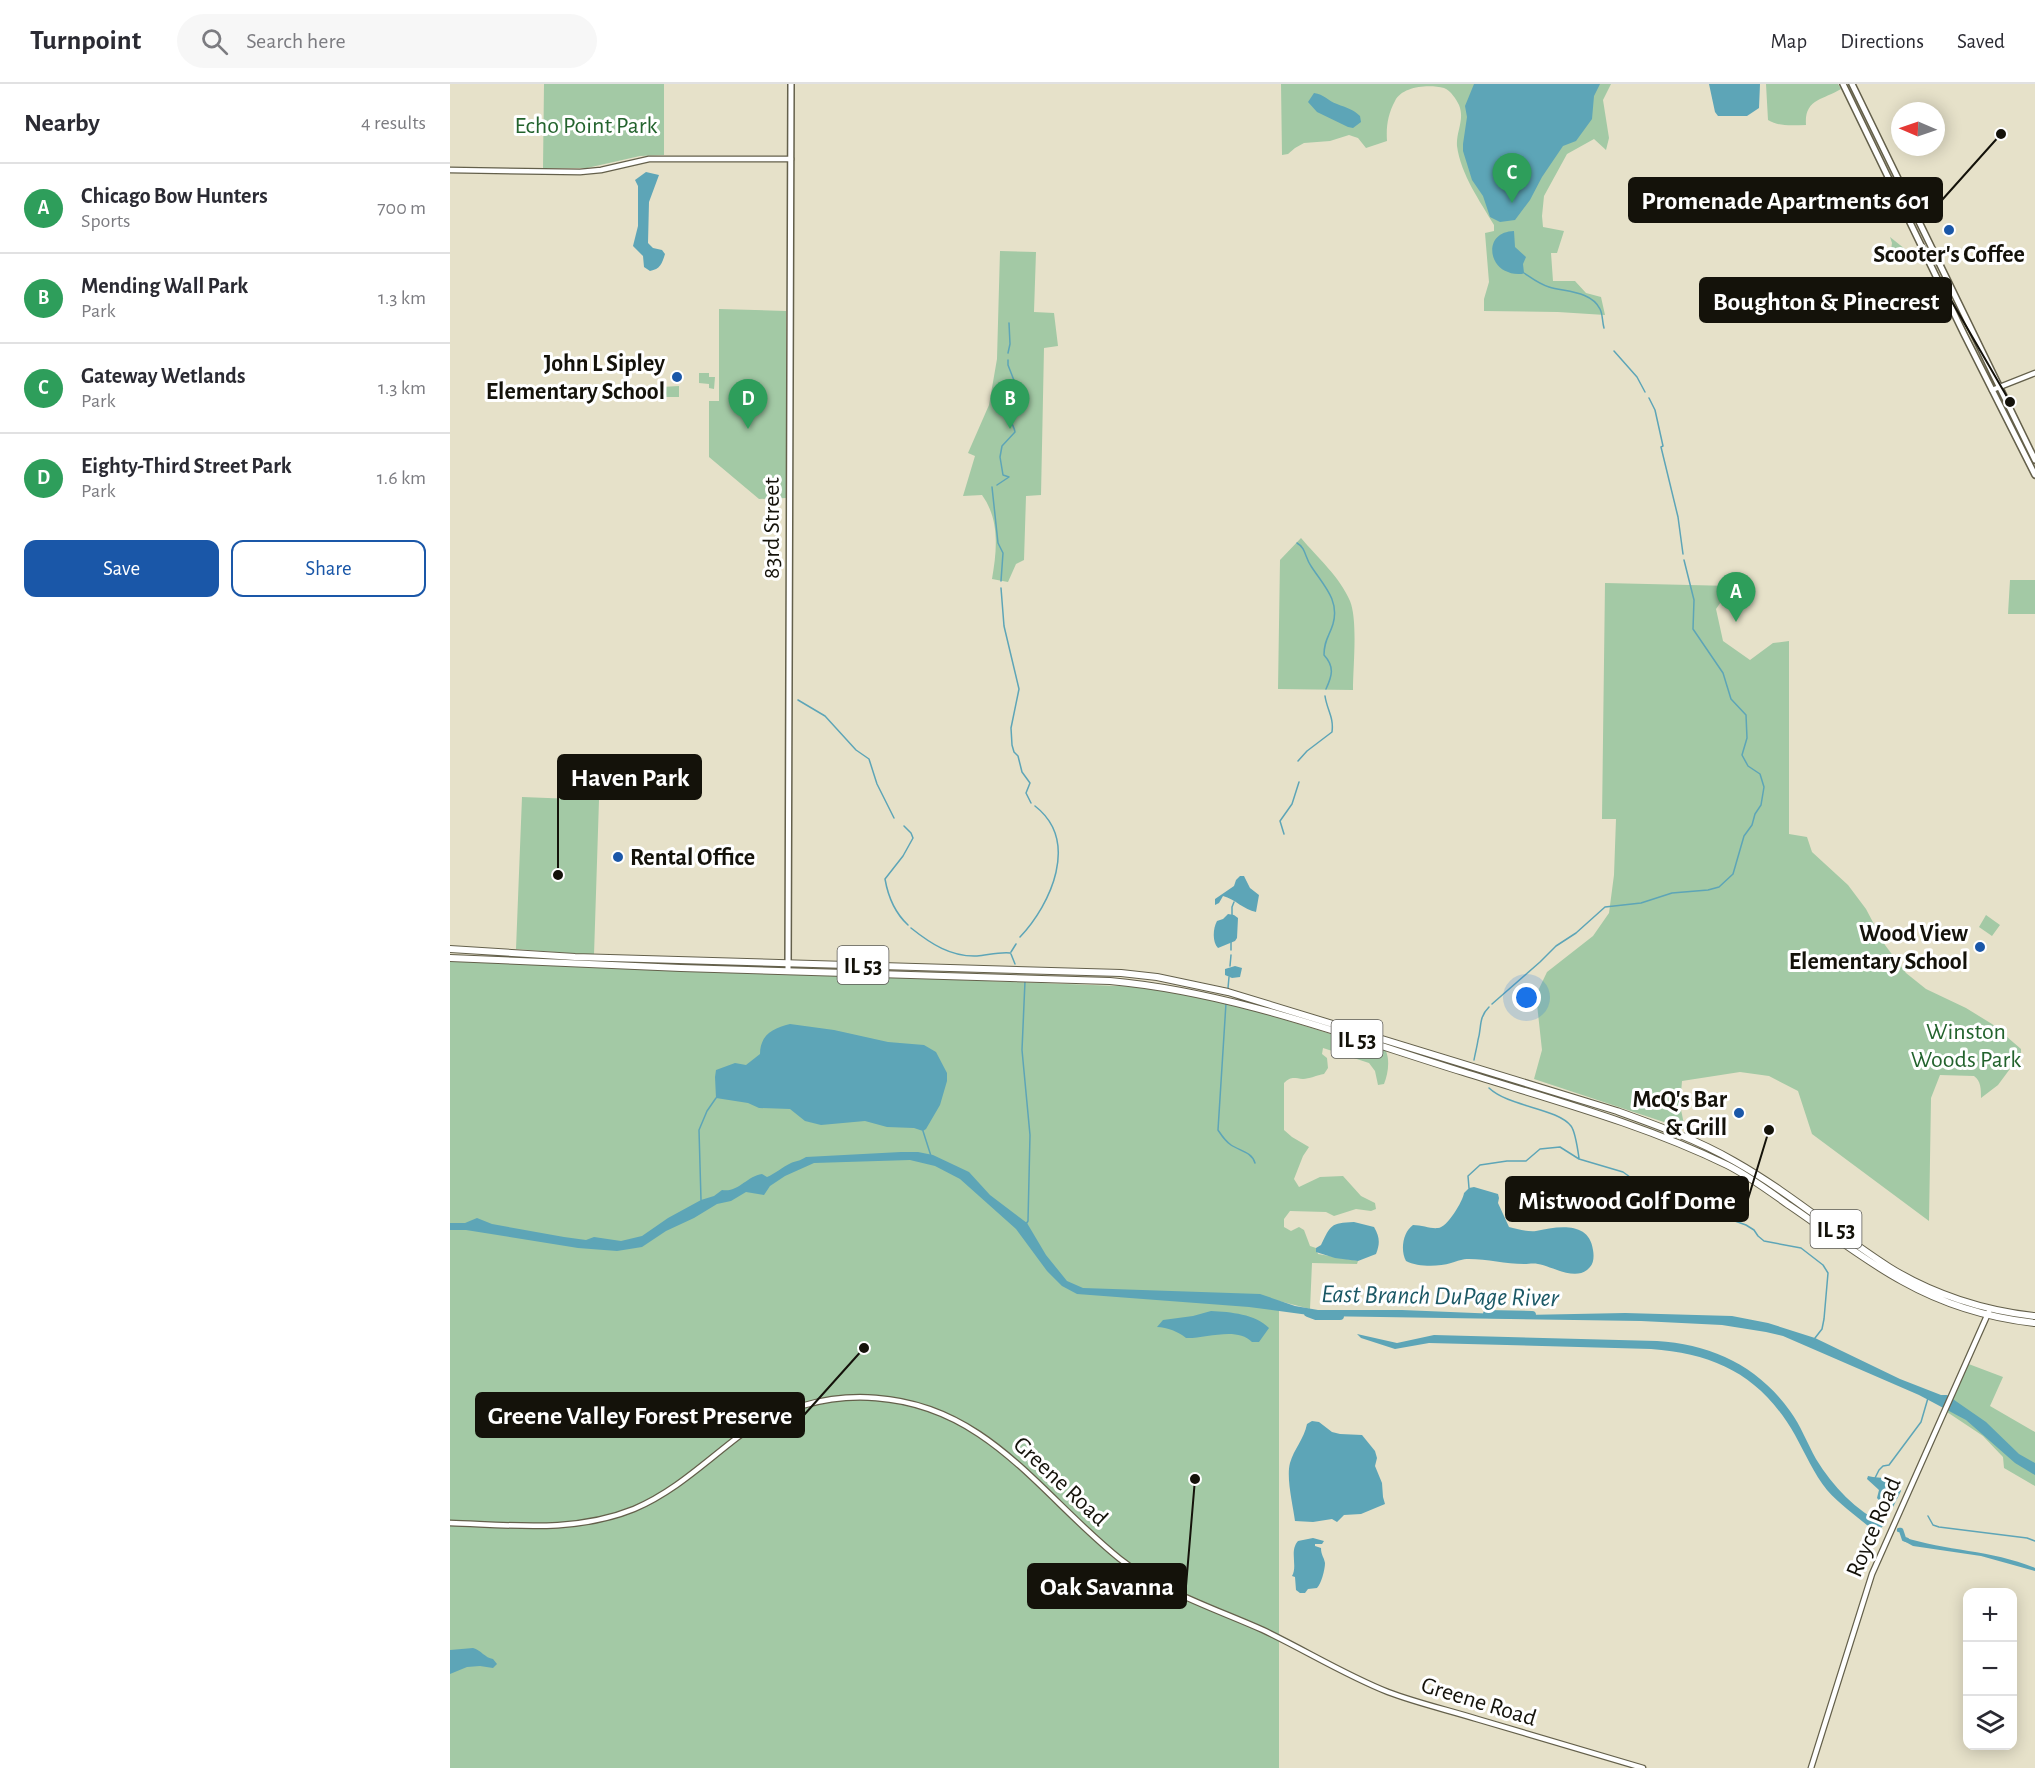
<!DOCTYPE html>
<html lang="en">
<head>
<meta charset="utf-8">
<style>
  body { margin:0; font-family:"Alegreya Sans",sans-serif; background:#f7f7f7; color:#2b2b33 }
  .controls { position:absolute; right:18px; bottom:18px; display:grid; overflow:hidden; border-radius:12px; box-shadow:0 3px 15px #0003 }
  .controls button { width:54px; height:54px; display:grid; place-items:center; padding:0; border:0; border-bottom:2px solid #e1e1e2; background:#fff; color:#2b2b33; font:30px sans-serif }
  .compass { position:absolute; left:1441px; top:18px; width:54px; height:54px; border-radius:50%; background:#fff; box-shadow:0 3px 15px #0003; rotate:272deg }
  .you { position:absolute; left:1077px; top:914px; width:21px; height:21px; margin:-15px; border:4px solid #fff; border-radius:50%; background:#1a73e8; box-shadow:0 0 0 9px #1a73e833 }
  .badge { display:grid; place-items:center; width:39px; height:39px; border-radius:50%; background:#1a57a8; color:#fff; font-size:20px; font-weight:700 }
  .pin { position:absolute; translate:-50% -50px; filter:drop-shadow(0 2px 3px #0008) }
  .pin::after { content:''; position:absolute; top:32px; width:21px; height:18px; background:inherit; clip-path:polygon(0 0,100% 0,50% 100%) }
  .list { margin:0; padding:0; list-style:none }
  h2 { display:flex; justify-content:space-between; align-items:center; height:78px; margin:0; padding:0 24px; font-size:26px }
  h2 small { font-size:20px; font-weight:400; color:#7c7c81 }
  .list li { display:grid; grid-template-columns:39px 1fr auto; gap:18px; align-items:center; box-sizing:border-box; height:90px; padding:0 24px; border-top:2px solid #e1e1e2 }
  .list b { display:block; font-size:22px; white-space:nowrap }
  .list p { margin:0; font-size:20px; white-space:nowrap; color:#7c7c81 }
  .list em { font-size:20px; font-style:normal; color:#7c7c81 }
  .actions { display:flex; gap:12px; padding:18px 24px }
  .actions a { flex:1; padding:14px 0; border:2px solid #1a57a8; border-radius:12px; text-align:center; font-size:21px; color:#1a57a8 }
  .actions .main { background:#1a57a8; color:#fff }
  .icon { flex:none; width:33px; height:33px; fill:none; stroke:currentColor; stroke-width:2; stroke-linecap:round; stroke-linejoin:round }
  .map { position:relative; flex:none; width:1585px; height:1684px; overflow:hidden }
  header { display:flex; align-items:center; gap:36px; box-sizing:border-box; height:84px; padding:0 30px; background:#fff; border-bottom:2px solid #e1e1e2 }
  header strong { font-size:28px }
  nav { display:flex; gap:33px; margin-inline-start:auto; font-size:21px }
  .search { width:420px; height:54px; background:#f7f7f7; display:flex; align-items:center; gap:15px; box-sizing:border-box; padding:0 21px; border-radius:33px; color:#7c7c81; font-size:22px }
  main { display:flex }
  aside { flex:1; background:#fff }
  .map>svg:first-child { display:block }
  .green { fill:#a3c9a5 }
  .water { fill:#5da5b7 }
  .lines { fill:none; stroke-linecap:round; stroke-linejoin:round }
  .stream { stroke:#5da5b7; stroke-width:1.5 }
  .canal { stroke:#5da5b7; stroke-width:4.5 }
  .river { stroke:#5da5b7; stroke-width:8 }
  .tertiary-casing { stroke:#64604b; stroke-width:7 }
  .secondary-casing { stroke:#64604b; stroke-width:8 }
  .primary-casing { stroke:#64604b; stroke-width:8 }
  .tertiary { stroke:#fff; stroke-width:4.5 }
  .secondary { stroke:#fff; stroke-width:5 }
  .primary { stroke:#fff; stroke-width:6 }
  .poi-dot { fill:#1a57a8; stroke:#fff; stroke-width:2 }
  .labels { text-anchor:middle; stroke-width:6; stroke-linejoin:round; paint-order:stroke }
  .shield { fill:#fff; stroke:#5a5954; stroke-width:1.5 }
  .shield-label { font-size:22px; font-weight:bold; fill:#14120a }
  .park-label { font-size:24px; fill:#23632d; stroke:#fff }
  .poi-label { font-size:24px; font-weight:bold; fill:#14120a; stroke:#fff; text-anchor:end }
  .street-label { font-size:24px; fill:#14120a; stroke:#fff }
  .water-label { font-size:26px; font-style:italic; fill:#1b5865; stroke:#fff }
  .leader { fill:none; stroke:#14120a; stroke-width:2 }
  .callout-dot { fill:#14120a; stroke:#fff; stroke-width:2 }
  .callout { fill:#14120a; stroke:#14120a; stroke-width:2 }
  .callout-label { font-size:26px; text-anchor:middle; font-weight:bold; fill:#fff }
</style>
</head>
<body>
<header>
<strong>Turnpoint</strong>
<div class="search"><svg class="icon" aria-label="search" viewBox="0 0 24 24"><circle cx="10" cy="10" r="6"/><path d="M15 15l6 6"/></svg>Search here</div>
<nav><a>Map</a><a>Directions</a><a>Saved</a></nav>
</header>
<main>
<aside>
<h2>Nearby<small>4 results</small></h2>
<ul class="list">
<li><span class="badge" style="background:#2e9e5b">A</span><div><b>Chicago Bow Hunters</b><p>Sports</p></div><em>700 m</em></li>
<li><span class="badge" style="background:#2e9e5b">B</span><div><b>Mending Wall Park</b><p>Park</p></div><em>1.3 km</em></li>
<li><span class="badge" style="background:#2e9e5b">C</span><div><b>Gateway Wetlands</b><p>Park</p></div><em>1.3 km</em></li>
<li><span class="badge" style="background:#2e9e5b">D</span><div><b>Eighty-Third Street Park</b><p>Park</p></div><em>1.6 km</em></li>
</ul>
<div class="actions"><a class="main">Save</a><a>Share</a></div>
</aside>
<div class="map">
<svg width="1585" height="1684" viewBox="0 0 1585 1684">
  <rect width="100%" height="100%" fill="#e6e1c9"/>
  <path class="green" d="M 94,0 L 214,0 L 214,71 L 190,72 L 137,84 L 93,84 Z
    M 831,0 L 1161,0 L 1153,16 L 1159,54 L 1156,66 L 1144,55 L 1117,70 L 1094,112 L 1092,132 L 1093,143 L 1114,147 L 1107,169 L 1101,169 L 1103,197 L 1125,197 L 1136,209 L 1151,213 L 1155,231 L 1108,228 L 1034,227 L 1034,215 L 1039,198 L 1035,149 L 1044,147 L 1044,141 C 1030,117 1011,91 1007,62 C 1006,47 1015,36 1009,21 C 1006,15 1001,7 994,4 C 979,0 952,2 945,17 C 938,30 936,42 937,57 L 916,64 L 908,54 L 899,51 L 880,57 L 854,59 L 845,64 L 838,70 L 832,71 Z
    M 1316,0 L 1388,0 L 1391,5 C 1373,16 1354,15 1356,41 C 1343,41 1329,43 1318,36 Z
    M 1440,153 L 1460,169 L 1461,173 L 1440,173 L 1442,159 Z
    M 550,167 L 586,168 L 584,228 L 604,229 L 608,262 L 594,264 L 591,411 L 576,412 L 574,476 L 566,480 L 558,498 L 542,495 C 547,466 550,436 532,411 L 513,412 L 525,372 L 518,369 L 539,321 L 547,275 Z
    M 269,225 L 336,227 L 336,414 L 309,415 L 259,373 L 259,317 L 269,317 Z
    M 249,289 L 259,289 L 259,293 L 265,293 L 264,305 L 259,304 L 259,300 L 249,299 Z
    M 229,302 L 229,313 L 211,313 L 211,303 Z
    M 851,454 C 867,473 890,493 900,517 C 908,537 903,582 903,606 L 828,605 L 830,476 Z
    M 1560,496 L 1585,496 L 1585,530 L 1558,530 Z
    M 1155,499 L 1282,502 L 1266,525 L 1273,557 L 1300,576 L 1323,559 L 1339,557 L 1339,750 L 1357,753 L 1362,768 L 1398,801 L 1416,825 L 1435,861 L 1456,889 L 1476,905 L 1516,924 L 1542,940 L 1571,965 L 1571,970 L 1548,1001 L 1531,1014 C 1531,1005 1531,997 1524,992 L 1490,991 L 1481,1014 L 1479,1137 L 1362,1050 L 1348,1007 L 1319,992 L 1290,988 L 1232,997 L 1230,1021 L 1235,1045 L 1084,995 L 1092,966 L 1086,911 L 1097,888 L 1143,852 L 1159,829 L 1164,791 L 1166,735 L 1152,735 Z
    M 72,713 L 149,716 L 144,871 L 66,865 Z
    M 1536,831 L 1550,841 L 1542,852 L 1529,843 Z
    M 0,876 L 693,903 L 718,905 L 829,932 L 829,934 L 936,967 C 940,977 938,990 934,1000 L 928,1001 L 925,987 L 919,979 L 873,964 L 872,970 L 877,974 L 878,984 L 874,990 C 867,991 859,995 853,995 C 844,994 841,992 834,999 L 834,1046 L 842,1053 L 859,1063 L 853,1072 L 844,1095 L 849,1103 L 870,1093 L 893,1092 L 911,1112 L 925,1119 L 926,1125 L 921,1127 L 906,1125 L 884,1132 L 876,1128 L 840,1127 L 834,1135 L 834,1143 L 841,1147 L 849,1143 L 854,1146 L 860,1162 L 866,1164 L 868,1170 L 908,1177 L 907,1180 L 862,1179 L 860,1225 L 829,1217 L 829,1684 L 0,1684 Z
    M 1516,1279 L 1553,1293 L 1540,1322 L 1585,1348 L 1585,1402 L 1554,1384 L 1553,1373 L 1533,1352 L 1494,1326 Z"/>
  <path class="water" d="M 1024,0 L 1150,0 L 1144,12 L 1142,35 L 1126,57 L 1113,62 L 1092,93 L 1080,116 L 1065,136 L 1050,138 L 1040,133 L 1033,112 L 1022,96 L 1013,67 L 1013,60 L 1017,33 L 1015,22 Z
    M 1259,0 L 1310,0 L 1309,24 L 1297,32 L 1268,32 L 1265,28 Z
    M 864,9 C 874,10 878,17 887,20 C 897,24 903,25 910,32 L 911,38 L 903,44 L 898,43 L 867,28 L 858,18 Z
    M 196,88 L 209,91 L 199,118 L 198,159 L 203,164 L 212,166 L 215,170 C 212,180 210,185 200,187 L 194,183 L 193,172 L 183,162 L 188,142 L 188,102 L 185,96 Z
    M 1064,147 L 1065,163 L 1076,173 L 1073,180 L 1074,189 L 1072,190 C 1067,190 1062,190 1058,188 C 1038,182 1034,148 1064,147 Z
    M 790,792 L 794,792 L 800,804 L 809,811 L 806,828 C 794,826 785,815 773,812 L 769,819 L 765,821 L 765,815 L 784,802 L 786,796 Z
    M 778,830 L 784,831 L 788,834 L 787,854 L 785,857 L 768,864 C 762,858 763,844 767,837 L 773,835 Z
    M 785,882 L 792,884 L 790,893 L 782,894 L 775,891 L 775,885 Z
    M 340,940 L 384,946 L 438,958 L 474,961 L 486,968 L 497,989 L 497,997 L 490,1021 L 476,1045 L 473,1047 L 464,1044 L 437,1043 L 415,1037 L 371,1041 L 355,1037 L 340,1025 L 309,1024 L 298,1019 L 266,1014 L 265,993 L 266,986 L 285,979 L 296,981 L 310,970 C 310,951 323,944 340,940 Z
    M 451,1068 L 468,1068 L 483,1071 L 519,1088 L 540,1111 L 577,1139 L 596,1171 L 617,1197 L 633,1204 L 810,1210 L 845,1222 L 868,1226 L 952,1226 L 1073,1231 L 1175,1229 L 1282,1232 L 1318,1239 L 1365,1254 L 1450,1295 L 1491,1311 L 1497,1311 L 1536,1338 L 1569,1370 L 1585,1379 L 1585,1391 L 1565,1379 L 1516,1336 L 1469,1311 L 1333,1252 L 1316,1248 L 1272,1241 L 1191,1237 L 866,1232 L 799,1223 L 627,1210 L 612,1202 L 597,1187 L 566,1145 L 510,1095 L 485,1082 L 460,1076 L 364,1079 L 335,1092 L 320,1102 L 314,1111 L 296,1108 L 281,1117 L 267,1120 L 244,1134 L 216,1147 L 192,1163 L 167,1167 L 128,1164 L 16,1146 L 0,1146 L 0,1139 L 15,1139 L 27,1134 L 42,1140 L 114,1153 L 136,1156 L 144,1153 L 171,1157 L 192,1152 L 218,1134 L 251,1116 L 264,1112 L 272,1106 C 288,1109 297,1092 312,1090 L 317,1093 C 325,1090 332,1083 341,1079 C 346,1077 350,1077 356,1073 Z
    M 1024,1103 L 1048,1110 L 1049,1114 L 1048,1119 L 1059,1143 C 1067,1145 1078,1148 1086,1147 C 1106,1143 1139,1136 1143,1166 C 1144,1171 1144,1179 1140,1183 C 1127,1199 1102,1182 1088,1180 C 1083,1179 1079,1180 1074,1180 C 1056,1180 1037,1175 1019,1175 C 1012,1175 1008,1177 1001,1179 C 988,1183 968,1183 956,1177 C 950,1166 953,1148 963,1141 C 972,1141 981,1145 988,1144 C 997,1144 1013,1117 1014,1109 L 1019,1104 Z
    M 904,1138 L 924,1143 C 930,1153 930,1160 926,1170 L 908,1177 L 885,1174 L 866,1168 L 866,1164 L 871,1161 C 881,1141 880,1139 904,1138 Z
    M 761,1227 C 781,1228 805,1230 819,1244 L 809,1258 L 802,1258 C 787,1242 754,1255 736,1254 C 729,1248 717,1243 707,1243 L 713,1236 L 743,1232 Z
    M 907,1250 L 947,1259 L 984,1251 L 1207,1257 C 1261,1260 1308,1282 1340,1327 C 1351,1342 1357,1359 1366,1375 C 1383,1403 1406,1426 1434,1441 L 1426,1449 C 1410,1434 1392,1423 1377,1406 C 1364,1390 1355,1369 1345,1351 C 1311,1292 1267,1270 1201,1265 L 979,1259 L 945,1265 L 911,1254 Z
    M 862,1337 L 869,1338 L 882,1348 L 890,1350 L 912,1351 L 925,1367 L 927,1374 L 925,1382 L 932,1399 L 933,1413 L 935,1420 L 911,1430 L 894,1431 L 887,1438 L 882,1435 L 863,1438 L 845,1437 C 843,1421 836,1394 840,1379 C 844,1365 854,1355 857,1340 Z
    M 1418,1392 C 1431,1395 1446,1392 1451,1407 L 1443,1423 C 1436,1423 1431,1419 1427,1414 L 1429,1406 L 1417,1395 Z
    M 1453,1453 C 1496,1467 1542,1466 1585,1484 L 1585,1487 L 1531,1472 L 1463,1462 L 1452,1456 Z
    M 863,1454 L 874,1457 L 872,1460 L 865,1460 L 865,1462 L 871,1464 C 871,1471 874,1473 875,1479 C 875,1486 871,1500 867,1504 L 858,1505 L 855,1509 L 850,1509 L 846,1506 L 845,1493 L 842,1492 C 848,1482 839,1467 848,1457 Z
    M 23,1564 C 31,1566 35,1574 43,1575 L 47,1580 L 43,1584 L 30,1582 L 17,1583 L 0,1590 L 0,1566 Z"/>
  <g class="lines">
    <path class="stream" d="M 1074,189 C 1083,195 1089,200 1099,203 C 1116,208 1141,207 1150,225 C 1153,231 1152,237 1154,244
      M 1164,267 L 1187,293 L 1195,308
      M 558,269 L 560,260 L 559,239
      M 1199,314 L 1205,326 L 1213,362 L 1211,363 L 1228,433 L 1233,470
      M 547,401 L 559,393 L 553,391 L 550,373 L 552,362 L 565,348 C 563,335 550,329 552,315 L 559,310 L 565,299 L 558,281 L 558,276
      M 542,403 L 548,459 L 553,469 L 551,497
      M 847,459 C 856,464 855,474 861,482 C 873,501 890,516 883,540 C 879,553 874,556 874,571 C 885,583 882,592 876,605
      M 551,504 L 554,542 L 569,605 L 561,644 L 562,661 L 564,668 L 568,672 L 572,688 L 580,699 L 576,709 L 581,719
      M 348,616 L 375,632 L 406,666 L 419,675 L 427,700 L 444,734
      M 848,677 L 857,667 L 882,648 C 884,633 877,626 875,612
      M 454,742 L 461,749 L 463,754 L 453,772 L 435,795 C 438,812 445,829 458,841
      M 834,750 L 830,737 L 842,720 L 849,698
      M 782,832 L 782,823 L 784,818
      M 461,844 C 481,860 501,873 527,872 C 538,871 549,868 560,869
      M 570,853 C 601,820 630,757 585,722
      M 781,866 L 781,857
      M 561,868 L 566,860
      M 561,870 L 565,880
      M 780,882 L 781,871
      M 575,897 L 572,966 L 580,1051 L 578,1137 L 576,1140
      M 778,904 L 779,893
      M 776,919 L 768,1046 C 772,1052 775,1057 781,1061 C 790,1067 802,1068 805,1079
      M 1042,920 L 1090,878 L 1106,862 L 1126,849 L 1155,823 L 1191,819 L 1222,809 L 1258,806 L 1269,803 L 1283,790 L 1294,752 L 1302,741 L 1305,730 L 1311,721 L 1314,703 L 1310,690 L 1298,682 L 1292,671 L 1297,654 L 1296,631 L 1281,615 L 1273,589 L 1243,545 L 1244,516 L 1234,476
      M 1024,976 C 1025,970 1027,963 1028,956 C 1032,943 1028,934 1039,923
      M 1039,1004 C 1059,1023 1107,1024 1121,1042 C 1125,1047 1128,1067 1129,1074
      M 473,1047 L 481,1072
      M 1019,1104 L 1018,1092 L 1030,1081 L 1057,1077 L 1076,1077 L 1090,1065 L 1110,1063 L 1129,1075 L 1173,1088 L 1187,1098 L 1214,1108 L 1245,1127 L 1260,1128 L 1296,1141 L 1304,1146 L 1308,1152 L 1314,1157 L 1351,1164 L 1373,1181 L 1378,1189 L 1374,1235 L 1372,1245 L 1365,1254
      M 251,1116 L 249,1046 L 257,1027 L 266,1014
      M 1425,1394 L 1429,1386 L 1433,1382 L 1439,1381 L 1471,1338 L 1478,1314
      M 1478,1432 L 1483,1441 L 1489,1443 L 1577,1454 L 1585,1457"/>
    <path class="canal" d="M 1449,1446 L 1451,1446 L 1454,1455 L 1457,1456"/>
    <path class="river" d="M 858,1229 L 866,1232 L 890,1232
      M 1037,1230 L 1082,1231"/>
    <defs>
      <path id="tertiary" d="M 0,86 L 130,88 L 151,86 L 199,75 L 341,75
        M 1542,306 L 1585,289
        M 0,1439 C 62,1441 125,1449 184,1425 C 224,1408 254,1379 288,1353 C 327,1325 377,1310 426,1314 C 538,1322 590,1411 670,1475 C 710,1507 766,1525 813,1546 C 855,1566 895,1591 938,1608 C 967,1619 998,1626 1027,1635 C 1083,1652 1138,1668 1193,1684
        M 1361,1684 L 1422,1490 L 1540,1225"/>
      <path id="secondary" d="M 1393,0 L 1514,250 L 1585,391
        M 1402,0 L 1585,376
        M 338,887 L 341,0"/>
      <path id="primary" d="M 0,865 L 125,873 L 671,889 L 707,893 L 778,908 L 1167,1027 C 1206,1041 1248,1056 1284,1077 C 1339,1108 1386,1149 1439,1183 C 1482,1210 1535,1227 1585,1232
        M 0,874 L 231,884 L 660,897 C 782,908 897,952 1013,988 C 1102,1016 1193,1040 1277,1081 C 1299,1092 1320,1108 1340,1122 C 1377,1147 1413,1176 1452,1197 C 1493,1220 1539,1234 1585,1239"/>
    </defs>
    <use href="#tertiary" class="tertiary-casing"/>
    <use href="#secondary" class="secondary-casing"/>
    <use href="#primary" class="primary-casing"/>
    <use href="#tertiary" class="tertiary"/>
    <use href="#secondary" class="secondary"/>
    <use href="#primary" class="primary"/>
  </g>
  <g class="poi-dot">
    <circle cx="1499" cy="146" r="6"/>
    <circle cx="227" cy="293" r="6"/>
    <circle cx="168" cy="773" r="6"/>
    <circle cx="1530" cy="863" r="6"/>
    <circle cx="1289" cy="1029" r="6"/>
  </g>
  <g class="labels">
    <g class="shield">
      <rect x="387.5" y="862" width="51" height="38" rx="4.5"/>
      <rect x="881.5" y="936" width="51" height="38" rx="4.5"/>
      <rect x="1360.5" y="1126" width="51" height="38" rx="4.5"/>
    </g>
    <g class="shield-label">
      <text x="413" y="889">IL 53</text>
      <text x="907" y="963">IL 53</text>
      <text x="1386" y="1153">IL 53</text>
    </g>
    <g class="park-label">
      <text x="136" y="49">Echo Point Park</text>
      <text x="1516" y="955">Winston<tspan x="1516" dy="28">Woods Park</tspan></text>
    </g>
    <g class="poi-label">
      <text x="1499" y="178" text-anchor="middle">Scooter's Coffee</text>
      <text x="215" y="287">John L Sipley<tspan x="215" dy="28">Elementary School</tspan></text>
      <text x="180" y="781" text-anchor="start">Rental Office</text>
      <text x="1518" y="857">Wood View<tspan x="1518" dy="28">Elementary School</tspan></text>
      <text x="1277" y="1023">McQ's Bar<tspan x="1277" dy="28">&amp; Grill</tspan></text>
    </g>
    <g class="street-label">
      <text transform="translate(321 444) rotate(-90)" y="8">83rd Street</text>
      <text transform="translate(611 1397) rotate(43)" y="8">Greene Road</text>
      <text transform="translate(1423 1443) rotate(-67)" y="8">Royce Road</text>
      <text transform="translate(1029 1617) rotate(17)" y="8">Greene Road</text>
    </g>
    <g class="water-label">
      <text transform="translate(990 1211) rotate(1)" y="9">East Branch DuPage River</text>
    </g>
  </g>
  <path class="leader" d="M1551 50L1492 116M1560 318L1501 216M108 791L108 693M1319 1046L1298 1115M414 1264L354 1331M745 1395L736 1502"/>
  <g class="callout-dot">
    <circle cx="1551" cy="50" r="6"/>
    <circle cx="1560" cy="318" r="6"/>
    <circle cx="108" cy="791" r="6"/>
    <circle cx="1319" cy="1046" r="6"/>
    <circle cx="414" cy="1264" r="6"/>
    <circle cx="745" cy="1395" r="6"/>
  </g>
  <g class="callout">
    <rect x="1179" y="94" width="313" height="44" rx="6"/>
    <rect x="1250" y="194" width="251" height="44" rx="6"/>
    <rect x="108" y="671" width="143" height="44" rx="6"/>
    <rect x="1056" y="1093" width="242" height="44" rx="6"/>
    <rect x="26" y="1309" width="328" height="44" rx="6"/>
    <rect x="578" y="1480" width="158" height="44" rx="6"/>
  </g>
  <g class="callout-label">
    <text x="1336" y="125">Promenade Apartments 601</text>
    <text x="1376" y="226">Boughton &amp; Pinecrest</text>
    <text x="180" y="702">Haven Park</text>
    <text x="1177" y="1125">Mistwood Golf Dome</text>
    <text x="190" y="1340">Greene Valley Forest Preserve</text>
    <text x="657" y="1511">Oak Savanna</text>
  </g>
</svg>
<div class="controls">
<button>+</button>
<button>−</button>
<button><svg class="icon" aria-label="layers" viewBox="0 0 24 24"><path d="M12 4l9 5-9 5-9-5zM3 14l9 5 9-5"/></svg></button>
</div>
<svg class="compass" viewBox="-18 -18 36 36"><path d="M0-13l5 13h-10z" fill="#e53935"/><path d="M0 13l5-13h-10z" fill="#7c7c81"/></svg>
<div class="you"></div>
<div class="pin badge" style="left:1286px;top:538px;background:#2e9e5b">A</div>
<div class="pin badge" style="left:560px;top:345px;background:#2e9e5b">B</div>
<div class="pin badge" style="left:1062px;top:119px;background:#2e9e5b">C</div>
<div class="pin badge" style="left:298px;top:345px;background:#2e9e5b">D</div>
</div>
</main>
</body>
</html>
